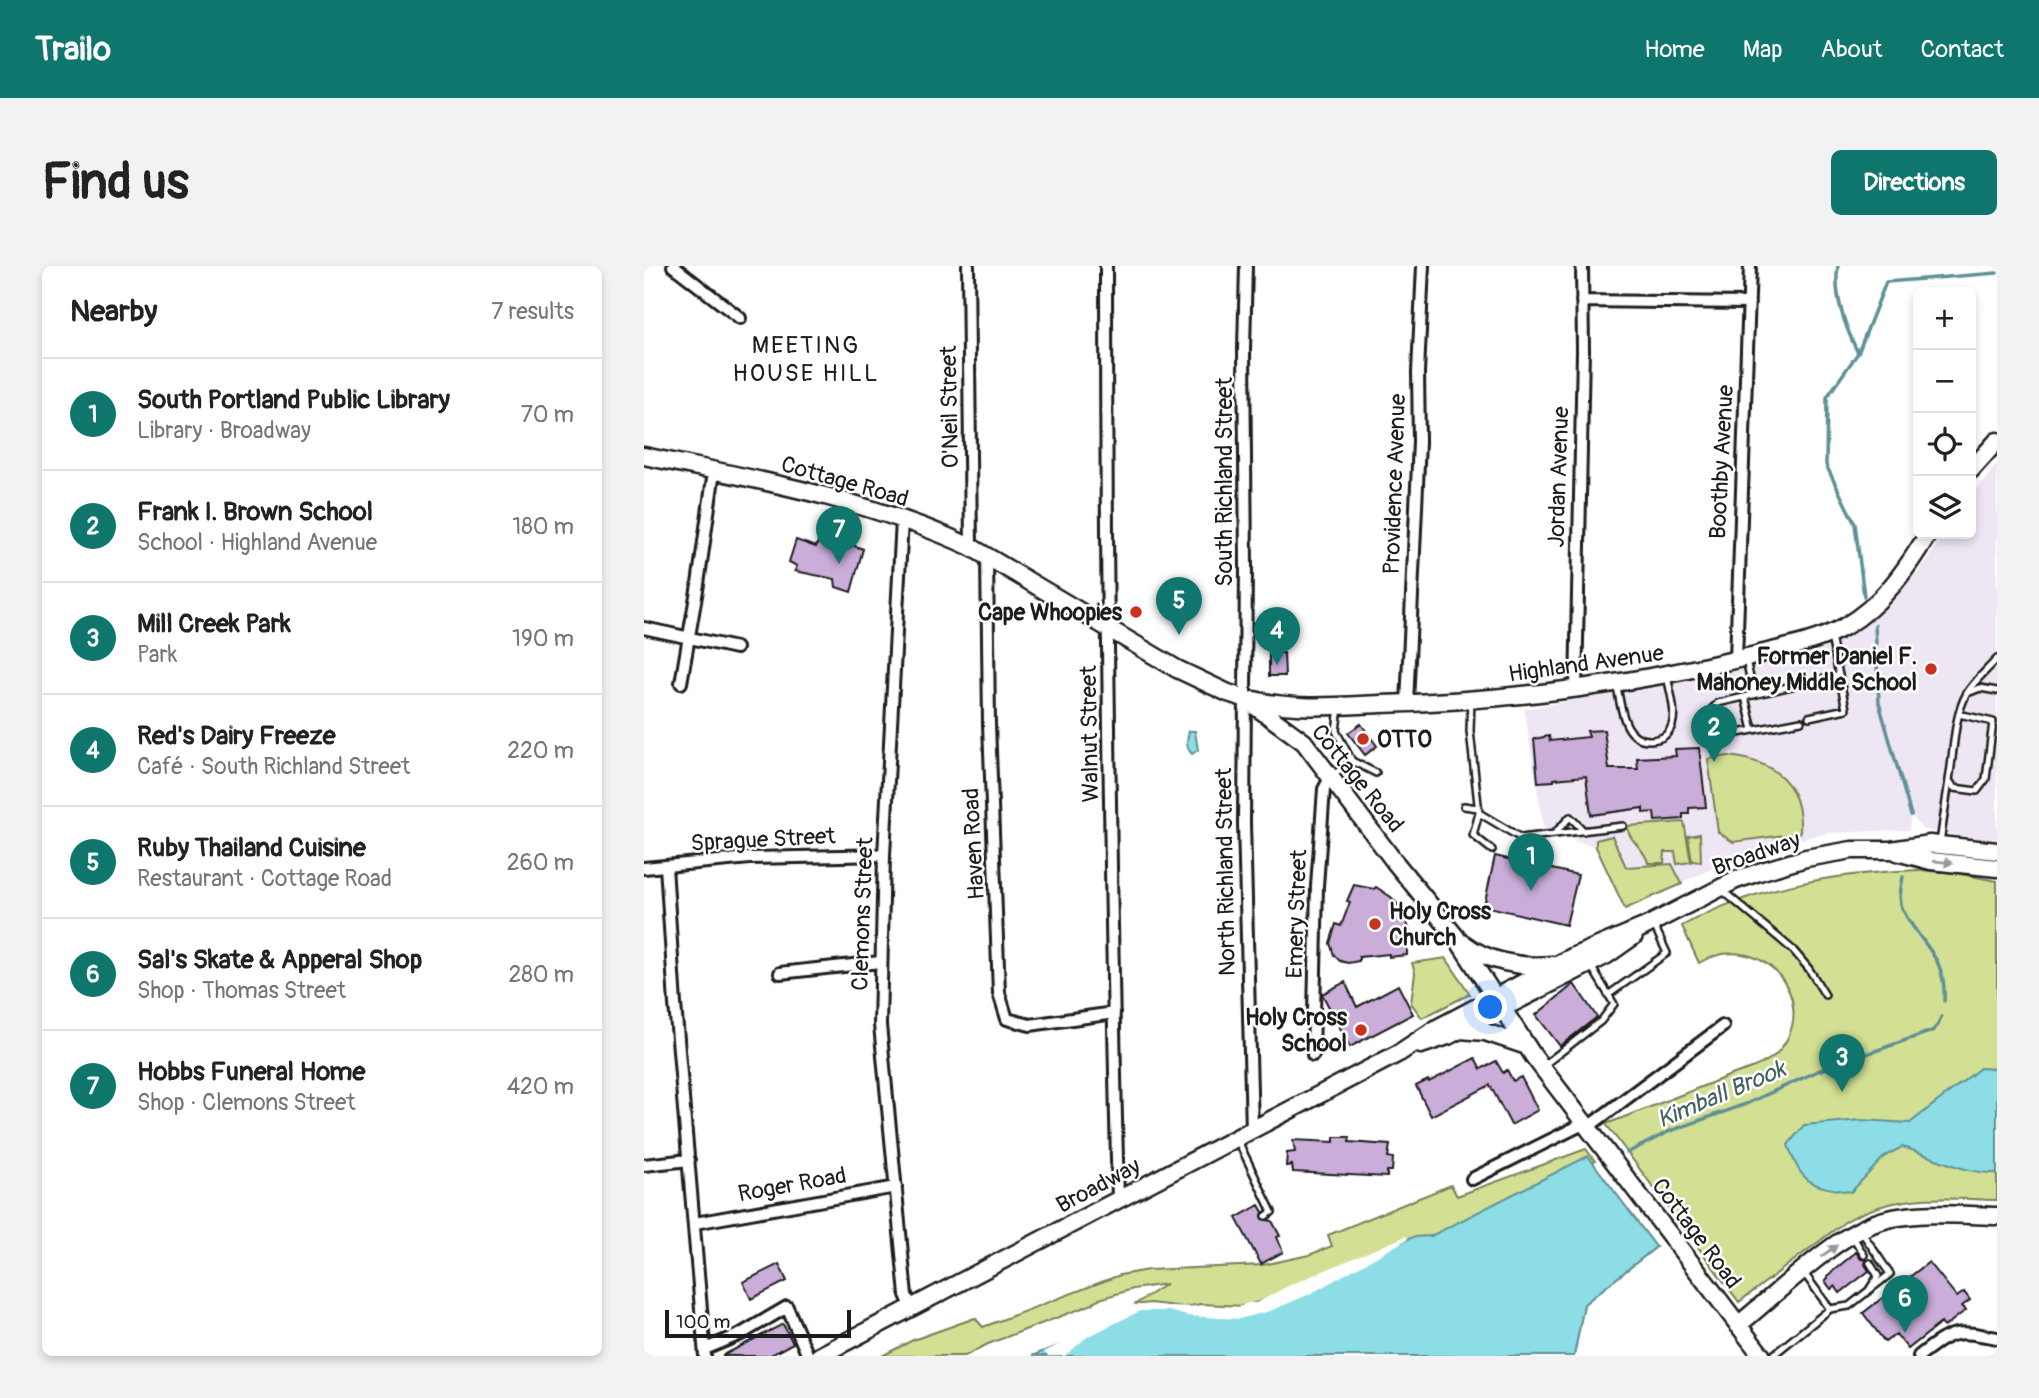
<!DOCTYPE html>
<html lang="en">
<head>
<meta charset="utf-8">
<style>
  body { margin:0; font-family:Pangolin,sans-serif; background:#f2f2f2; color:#222 }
  .controls { position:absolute; right:21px; top:21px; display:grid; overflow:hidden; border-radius:10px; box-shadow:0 4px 10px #0003 }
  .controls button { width:63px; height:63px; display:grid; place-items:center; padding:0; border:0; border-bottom:2px solid #e0e0e0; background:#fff; color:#222; font:35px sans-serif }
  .scale { position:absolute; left:21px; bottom:18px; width:186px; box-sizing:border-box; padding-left:7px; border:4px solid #1c1c1c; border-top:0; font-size:19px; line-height:24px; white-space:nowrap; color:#1c1c1c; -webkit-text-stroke:5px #fff; paint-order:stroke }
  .you { position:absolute; left:847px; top:742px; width:24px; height:24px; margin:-18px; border:5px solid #fff; border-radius:50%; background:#1a73e8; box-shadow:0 0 0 10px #1a73e833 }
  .badge { display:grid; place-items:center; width:46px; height:46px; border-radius:50%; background:#0f766e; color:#fff; font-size:23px; font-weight:700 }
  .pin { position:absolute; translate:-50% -58px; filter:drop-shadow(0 2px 4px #0008) }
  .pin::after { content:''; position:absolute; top:37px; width:24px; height:21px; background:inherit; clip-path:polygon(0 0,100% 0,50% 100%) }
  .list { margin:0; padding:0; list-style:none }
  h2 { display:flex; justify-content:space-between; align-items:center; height:91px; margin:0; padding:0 28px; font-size:30px }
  h2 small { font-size:23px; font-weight:400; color:#767676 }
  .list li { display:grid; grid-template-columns:46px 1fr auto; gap:21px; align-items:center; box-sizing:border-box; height:112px; padding:0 28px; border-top:2px solid #e0e0e0 }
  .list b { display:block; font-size:26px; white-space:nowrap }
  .list p { margin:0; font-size:23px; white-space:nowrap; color:#767676 }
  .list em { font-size:23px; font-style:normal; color:#767676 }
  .icon { flex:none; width:38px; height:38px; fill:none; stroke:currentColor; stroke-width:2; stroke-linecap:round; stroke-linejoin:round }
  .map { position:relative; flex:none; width:1353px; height:1090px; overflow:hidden; border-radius:10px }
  header { display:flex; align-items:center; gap:42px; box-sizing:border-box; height:98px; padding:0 35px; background:#0f766e; color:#fff }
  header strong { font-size:33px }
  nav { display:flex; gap:38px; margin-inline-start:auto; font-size:24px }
  .intro { display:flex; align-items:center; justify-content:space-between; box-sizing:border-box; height:168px; padding:0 42px }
  h1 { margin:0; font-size:49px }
  .button { padding:18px 32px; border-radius:10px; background:#0f766e; color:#fff; font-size:24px; font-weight:700 }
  main { display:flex; gap:42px; padding:0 42px }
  aside { flex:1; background:#fff; border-radius:10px; box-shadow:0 4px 10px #0003 }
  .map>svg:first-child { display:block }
  .built { fill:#efe6f4 }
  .green { fill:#d3e093; stroke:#787e58; stroke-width:2 }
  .water { fill:#8cdde5; stroke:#5f9095; stroke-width:2 }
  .pier { fill:#fff }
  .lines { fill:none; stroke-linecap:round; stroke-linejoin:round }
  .stream { stroke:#5f9095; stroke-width:3.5 }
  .building { fill:#caadd9; stroke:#1c1c1c; stroke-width:2 }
  .lane-casing { stroke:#1c1c1c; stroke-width:10 }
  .street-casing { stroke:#1c1c1c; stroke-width:16 }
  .secondary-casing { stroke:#1c1c1c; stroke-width:21 }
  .lane { stroke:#fff; stroke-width:5 }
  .street { stroke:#fff; stroke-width:10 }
  .secondary { stroke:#fff; stroke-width:16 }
  .oneway { fill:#999 }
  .poi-dot { fill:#c8321e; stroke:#fff; stroke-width:2.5 }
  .labels { text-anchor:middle; stroke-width:5; stroke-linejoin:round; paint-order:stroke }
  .street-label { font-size:23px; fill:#1c1c1c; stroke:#fff }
  .poi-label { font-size:23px; font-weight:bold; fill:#1c1c1c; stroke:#fff; text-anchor:end }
  .neighbourhood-label { font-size:24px; letter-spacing:2px; fill:#1c1c1c; stroke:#fff }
  .water-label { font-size:24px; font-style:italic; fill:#436062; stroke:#fff }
</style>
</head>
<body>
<header>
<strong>Trailo</strong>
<nav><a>Home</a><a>Map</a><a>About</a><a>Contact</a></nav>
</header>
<div class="intro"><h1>Find us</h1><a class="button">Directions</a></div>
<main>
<aside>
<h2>Nearby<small>7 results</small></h2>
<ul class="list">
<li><span class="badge">1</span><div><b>South Portland Public Library</b><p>Library · Broadway</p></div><em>70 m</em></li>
<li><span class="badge">2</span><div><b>Frank I. Brown School</b><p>School · Highland Avenue</p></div><em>180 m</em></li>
<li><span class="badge">3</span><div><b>Mill Creek Park</b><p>Park</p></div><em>190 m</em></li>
<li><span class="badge">4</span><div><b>Red's Dairy Freeze</b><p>Café · South Richland Street</p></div><em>220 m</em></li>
<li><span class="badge">5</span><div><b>Ruby Thailand Cuisine</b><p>Restaurant · Cottage Road</p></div><em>260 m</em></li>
<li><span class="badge">6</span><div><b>Sal's Skate &amp; Apperal Shop</b><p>Shop · Thomas Street</p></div><em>280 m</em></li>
<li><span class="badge">7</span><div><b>Hobbs Funeral Home</b><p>Shop · Clemons Street</p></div><em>420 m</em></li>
</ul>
</aside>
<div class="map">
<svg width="1353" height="1090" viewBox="0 0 1353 1090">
  <rect width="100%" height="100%" fill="#fff"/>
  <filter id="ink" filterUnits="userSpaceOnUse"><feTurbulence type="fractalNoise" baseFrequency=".0143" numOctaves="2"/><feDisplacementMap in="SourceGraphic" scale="14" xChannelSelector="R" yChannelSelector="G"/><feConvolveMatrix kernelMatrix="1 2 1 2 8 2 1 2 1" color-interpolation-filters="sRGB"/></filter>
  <g filter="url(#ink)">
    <path class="built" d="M 1353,198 L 1353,575 L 1279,564 L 1267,549 L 1265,564 L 1185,567 L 1127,579 L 1091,592 L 981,643 L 952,581 L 912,569 L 901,570 L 880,443 L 1015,419 L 1180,381 L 1208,369 L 1231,352 L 1280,298 L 1301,268 L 1327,268 L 1327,232 Z"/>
    <path class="green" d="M 1084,490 C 1130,495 1159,517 1156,567 L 1089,576 L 1074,566 L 1064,493 Z
      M 1040,556 L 1047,596 L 1033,598 L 1031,586 L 1021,586 L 1020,597 L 1004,597 C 1001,582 984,575 983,560 Z
      M 1056,568 L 1057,596 L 1048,595 L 1044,570 Z
      M 968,570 L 982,601 L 1028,598 L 1038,618 L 981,643 L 952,581 L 952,574 Z
      M 1275,604 L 1311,607 L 1353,615 L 1353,934 C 1298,932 1252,927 1202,955 L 1095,1036 L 962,858 C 1002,843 1042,827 1082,811 C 1097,805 1119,800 1131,789 C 1182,738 1118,660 1055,697 L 1038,660 C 1110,620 1193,607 1275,604 Z
      M 802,692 L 826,728 L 778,752 L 767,737 L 771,707 L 768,697 Z
      M 942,883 L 951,895 L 949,897 L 1012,981 L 940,1038 L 930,1090 L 388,1090 L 427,1075 L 593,1045 L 617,1035 L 601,1040 L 557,1038 L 540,1041 L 506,1037 L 490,1039 L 522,1018 L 489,1023 L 452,1034 L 449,1038 L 344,1078 L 321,1090 L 238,1090 L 269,1074 L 331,1052 L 339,1061 L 476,1009 L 504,1004 L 619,999 L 665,989 L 688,980 L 684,969 L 807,919 L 813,930 Z"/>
    <path class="water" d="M 545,465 L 551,465 L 554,484 L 548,488 C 541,481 543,473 545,465 Z
      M 1336,802 L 1353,803 L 1353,907 C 1319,908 1290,890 1258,881 L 1241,890 L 1207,926 C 1167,920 1158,919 1144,879 L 1160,859 L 1217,854 L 1266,857 Z
      M 944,890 L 1012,981 L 940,1038 L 930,1090 L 388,1090 L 427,1075 L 494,1041 L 593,1045 L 769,971 L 787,970 Z"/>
    <path class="pier" d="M 762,970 L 764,973 L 666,1028 L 626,1045 L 595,1053 L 543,1050 L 525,1045 L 496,1045 L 443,1071 L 421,1090 L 404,1090 L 400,1086 L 490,1039 L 592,1042 L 604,1037 L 612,1037 L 646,1019 Z"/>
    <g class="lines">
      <path class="stream" d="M 1194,0 C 1189,29 1201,60 1213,85
        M 1220,330 L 1211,258 L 1182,199 L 1183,131 L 1214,87 L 1242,16 L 1353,7
        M 1231,359 L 1235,437 L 1267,549
        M 1259,611 C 1257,622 1254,634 1259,644 C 1276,679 1303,689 1300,735
        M 983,887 L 1026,865 L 1102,838 L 1174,805 L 1288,765 L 1294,759 L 1297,751"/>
    </g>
    <path class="building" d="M 177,268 L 219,283 L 207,326 L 192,321 L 191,313 L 151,305 L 153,300 L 145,296 L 152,274 L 172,281 Z
      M 625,387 L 640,387 L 641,410 L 625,410 Z
      M 717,458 L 733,480 L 721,489 L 704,467 Z
      M 960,464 L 965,503 L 994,503 L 993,492 L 1032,490 L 1031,483 L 1055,482 L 1062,541 L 1045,542 L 1045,548 L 1039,548 L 1039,553 L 1011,555 L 1010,546 L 999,547 L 999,542 L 947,549 L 942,510 L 910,513 L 910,515 L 894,516 L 890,473 L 905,470 L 906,475 L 945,471 L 943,465 Z
      M 851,590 L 934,609 L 922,659 L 840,640 Z
      M 710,619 L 730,623 L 732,621 L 747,631 L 758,643 L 767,668 L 763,669 L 763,689 L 745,691 L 745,688 L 715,691 L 715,695 L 704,697 L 696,695 L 690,689 L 686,677 L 692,658 L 697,660 L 706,636 L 703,635 Z
      M 701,716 L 713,741 L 754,719 L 769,748 L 706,781 L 678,728 Z
      M 930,718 L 953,751 L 916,780 L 892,749 Z
      M 831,792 L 837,803 L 852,795 L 859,807 L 863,804 L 869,815 L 877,811 L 894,844 L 867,859 L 846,819 L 787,850 L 772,820 L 784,814 L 785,816 Z
      M 690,871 L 706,871 L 705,876 L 746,879 L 744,891 L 749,892 L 748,905 L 743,905 L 743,911 L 649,906 L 648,899 L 642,900 L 643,887 L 651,886 L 649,874 L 690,876 Z
      M 615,939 L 619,946 L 618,953 L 628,955 L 636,970 L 633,971 L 639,986 L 617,998 L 592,952 Z
      M 1212,986 L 1217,993 L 1222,994 L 1221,998 L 1225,1005 L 1196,1027 L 1191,1020 L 1187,1023 L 1181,1015 L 1184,1012 L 1183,1010 Z
      M 1285,996 L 1313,1031 L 1320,1026 L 1326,1034 L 1318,1040 L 1322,1044 L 1300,1061 L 1297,1057 L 1264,1083 L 1252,1068 L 1241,1076 L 1219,1047 Z
      M 135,998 L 143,1015 L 107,1033 L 99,1016 Z
      M 139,1058 L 149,1077 L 125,1090 L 78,1090 Z"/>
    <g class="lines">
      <defs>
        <path id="lane" d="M 1102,394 L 1110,429
          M 1158,418 L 1195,409
          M 973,420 C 977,442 980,481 1013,473 C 1020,472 1026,466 1028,459 C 1033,445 1025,423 1023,409
          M 1148,420 L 1074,437 L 1065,446 C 1062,457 1066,468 1078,470 L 1157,455
          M 1326,426 L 1336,422 L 1353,425
          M 1101,431 L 1109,464
          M 827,435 L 826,465 L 835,547 L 877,572 L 979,560
          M 1315,448 L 1349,456 L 1342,513 L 1333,525 L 1310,522 L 1305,514 C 1310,487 1309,452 1323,427 C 1330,415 1343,404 1353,393
          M 1165,451 L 1202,443 L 1187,371
          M 708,495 L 732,507
          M 689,509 L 708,495 L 692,465 L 695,441
          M 820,540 L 834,542
          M 835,547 L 829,569 L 848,584
          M 911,567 L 926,551 L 940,565
          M 1296,577 L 1305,514
          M 1079,625 L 1149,684 L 1165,703 L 1181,729
          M 964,729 L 1023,687 L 1009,657
          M 900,799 L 957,755 L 970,738 L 947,700
          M 594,875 L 628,946 L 622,950
          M 1209,971 L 1220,989
          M 1225,1024 L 1234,1010 L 1226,997
          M 1186,1043 L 1205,1040 L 1246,1008 L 1217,965
          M 1128,1090 L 1186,1043 L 1160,1007"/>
        <path id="street" d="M 29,0 L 96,52
          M 324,0 L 327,281
          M 462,0 C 462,311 466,623 474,934
          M 602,0 L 600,83 L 602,299 L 600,557 L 608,864
          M 938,35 L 1105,37
          M 258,254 L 240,589 L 236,759 L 262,1029 L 268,1042
          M 343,291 L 345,458 L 355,727 L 363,753 L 386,759 L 470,747
          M 0,362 L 92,382
          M 1092,393 L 1106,0
          M 37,417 L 54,318 L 70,205
          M 932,424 L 939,85 L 938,0
          M 763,438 L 775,176 L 774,106 L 779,0
          M 22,600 L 31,738 L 61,1090
          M 0,602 L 106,592 L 240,589
          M 136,707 L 236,696
          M 669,789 L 673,620 L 680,523 L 687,510
          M 944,861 L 1079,760
          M 0,899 L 45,894
          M 828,913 L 941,857
          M 51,957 L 252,921
          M 61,1083 L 97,1068 L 143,1041 L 164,1090
          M 1275,1090 C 1309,1064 1311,1064 1353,1072"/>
        <path id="secondary" d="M 0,190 C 110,213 224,233 327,281 L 533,403 L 584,427 L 600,432 L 660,476 L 750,595 L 812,671 L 890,791 L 1118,1090
          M 1327,204 L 1353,175
          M 610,434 C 651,444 694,440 736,438 C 859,435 979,420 1099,392 C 1133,383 1169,378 1200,361 C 1238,339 1262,304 1284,268
          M 1253,586 L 1287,595 L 1353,602
          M 819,677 C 844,696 877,702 908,699
          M 816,764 L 841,766 L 883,780
          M 777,779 L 804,770 L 963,689 L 990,670
          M 1094,1059 C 1136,1026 1193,965 1244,953 C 1279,945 1318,949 1353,950
          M 175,1090 L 755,787 L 793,762 L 928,691 L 1000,661 L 1092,614 L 1115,606 L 1162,592 L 1208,584 L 1247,584 L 1286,578 L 1353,585"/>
      </defs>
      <use href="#lane" class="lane-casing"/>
      <use href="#street" class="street-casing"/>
      <use href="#secondary" class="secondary-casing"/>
      <use href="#lane" class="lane"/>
      <use href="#street" class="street"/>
      <use href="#secondary" class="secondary"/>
    </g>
    <defs><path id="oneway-solid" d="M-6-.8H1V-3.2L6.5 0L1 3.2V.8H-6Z" transform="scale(1.75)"/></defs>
    <g class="oneway">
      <use href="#oneway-solid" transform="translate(1299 596) rotate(6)"/>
      <use href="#oneway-solid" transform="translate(1185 985) rotate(-35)"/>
    </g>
  </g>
  <g class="poi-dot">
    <circle cx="492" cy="346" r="7"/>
    <circle cx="1287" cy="403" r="7"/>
    <circle cx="719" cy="473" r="7"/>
    <circle cx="731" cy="658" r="7"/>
    <circle cx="717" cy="764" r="7"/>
  </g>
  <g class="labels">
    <g class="street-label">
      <text transform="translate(305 141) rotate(-91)" y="8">O'Neil Street</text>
      <text transform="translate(1077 196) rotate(-87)" y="8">Boothby Avenue</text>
      <text transform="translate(914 211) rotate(-88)" y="8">Jordan Avenue</text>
      <text transform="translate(201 215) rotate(16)" y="8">Cottage Road</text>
      <text transform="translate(580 216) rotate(-90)" y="8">South Richland Street</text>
      <text transform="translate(750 218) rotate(-88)" y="8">Providence Avenue</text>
      <text transform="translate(942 397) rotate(-8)" y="8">Highland Avenue</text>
      <text transform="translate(445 468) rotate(-91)" y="8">Walnut Street</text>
      <text transform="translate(714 512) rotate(51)" y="8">Cottage Road</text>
      <text transform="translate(119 573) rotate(-3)" y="8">Sprague Street</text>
      <text transform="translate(329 578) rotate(-93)" y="8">Haven Road</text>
      <text transform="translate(1112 587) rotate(-19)" y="8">Broadway</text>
      <text transform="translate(581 606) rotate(-91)" y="8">North Richland Street</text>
      <text transform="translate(218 648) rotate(-88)" y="8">Clemons Street</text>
      <text transform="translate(652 648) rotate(-88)" y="8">Emery Street</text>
      <text transform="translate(148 918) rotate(-10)" y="8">Roger Road</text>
      <text transform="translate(454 919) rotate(-28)" y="8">Broadway</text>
      <text transform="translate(1053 967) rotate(53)" y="8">Cottage Road</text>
    </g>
    <g class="poi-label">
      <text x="478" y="354">Cape Whoopies</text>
      <text x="1273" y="398">Former Daniel F.<tspan x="1273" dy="26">Mahoney Middle School</tspan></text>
      <text x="733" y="481" text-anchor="start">OTTO</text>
      <text x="745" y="653" text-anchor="start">Holy Cross<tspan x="745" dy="26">Church</tspan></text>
      <text x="703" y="759">Holy Cross<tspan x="703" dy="26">School</tspan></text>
    </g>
    <g class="neighbourhood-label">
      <text x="162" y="87">MEETING<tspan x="162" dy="28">HOUSE HILL</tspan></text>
    </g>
    <g class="water-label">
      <text transform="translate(1077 828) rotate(-23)" y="8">Kimball Brook</text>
    </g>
  </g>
</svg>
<div class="controls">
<button>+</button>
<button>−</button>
<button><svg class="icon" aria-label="locate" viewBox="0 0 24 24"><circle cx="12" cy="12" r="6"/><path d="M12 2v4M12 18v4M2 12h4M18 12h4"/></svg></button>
<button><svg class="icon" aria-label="layers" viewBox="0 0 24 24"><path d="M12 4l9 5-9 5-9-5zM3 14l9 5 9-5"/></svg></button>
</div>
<div class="scale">100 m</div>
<div class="you"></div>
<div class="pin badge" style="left:887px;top:625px">1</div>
<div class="pin badge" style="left:1070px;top:496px">2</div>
<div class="pin badge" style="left:1198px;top:826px">3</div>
<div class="pin badge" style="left:633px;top:399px">4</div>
<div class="pin badge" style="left:535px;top:369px">5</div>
<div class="pin badge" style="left:1261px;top:1067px">6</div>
<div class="pin badge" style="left:195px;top:298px">7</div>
</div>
</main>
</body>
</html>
